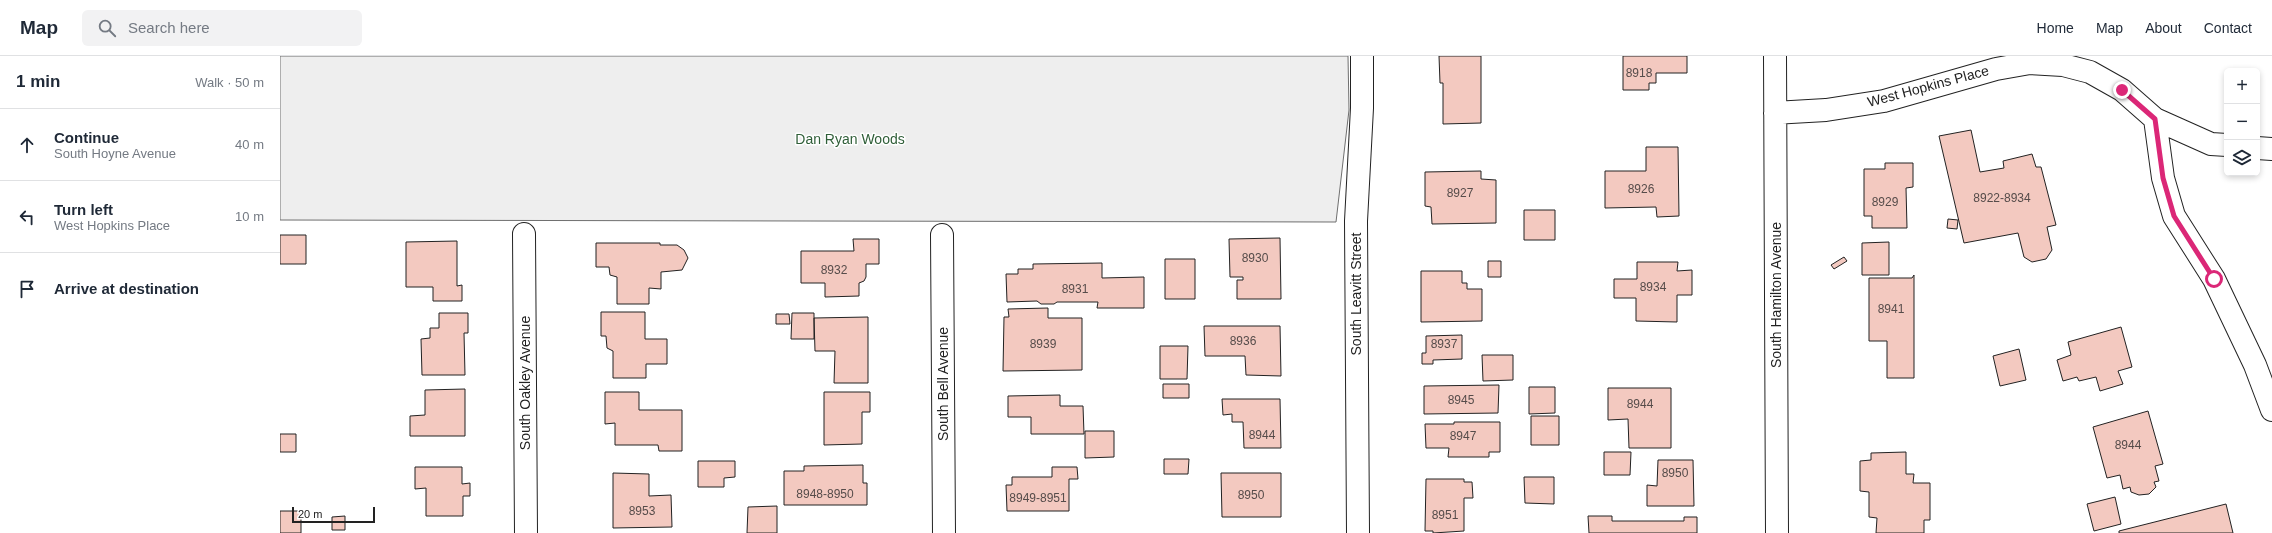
<!DOCTYPE html>
<html lang="en">
<head>
<meta charset="utf-8">
<style>
  body { margin:0; font-family:Helvetica,sans-serif; background:#f2f2f3; color:#1f2937 }
  .controls { position:absolute; right:12px; top:12px; display:grid; overflow:hidden; border-radius:6px; box-shadow:0 2px 6px #0003 }
  .controls button { width:36px; height:36px; display:grid; place-items:center; padding:0; border:0; border-bottom:1px solid #e0e1e3; background:#fff; color:#1f2937; font:20px sans-serif }
  .scale { position:absolute; left:12px; bottom:10px; width:83px; box-sizing:border-box; padding-left:4px; border:2px solid #222; border-top:0; font-size:11px; line-height:14px; white-space:nowrap; color:#222; -webkit-text-stroke:3px #fff; paint-order:stroke }
  .stop { position:absolute; width:12px; height:12px; margin:-9px; border:3px solid #db2777; border-radius:50%; background:#fff }
  .stop.end { background:#db2777; border-color:#fff; box-shadow:0 1px 4px #0008 }
  .list { margin:0; padding:0; list-style:none }
  h2 { display:flex; justify-content:space-between; align-items:center; height:52px; margin:0; padding:0 16px; font-size:17px }
  h2 small { font-size:13px; font-weight:400; color:#747a83 }
  .list li { display:grid; grid-template-columns:26px 1fr auto; gap:12px; align-items:center; box-sizing:border-box; height:72px; padding:0 16px; border-top:1px solid #e0e1e3 }
  .list b { display:block; font-size:15px; white-space:nowrap }
  .list p { margin:0; font-size:13px; white-space:nowrap; color:#747a83 }
  .list em { font-size:13px; font-style:normal; color:#747a83 }
  .icon { flex:none; width:22px; height:22px; fill:none; stroke:currentColor; stroke-width:2; stroke-linecap:round; stroke-linejoin:round }
  .map { position:relative; flex:none; width:1992px; height:477px; overflow:hidden }
  header { display:flex; align-items:center; gap:24px; box-sizing:border-box; height:56px; padding:0 20px; background:#fff; border-bottom:1px solid #e0e1e3 }
  header strong { font-size:19px }
  nav { display:flex; gap:22px; margin-inline-start:auto; font-size:14px }
  .search { width:280px; height:36px; background:#f2f2f3; display:flex; align-items:center; gap:10px; box-sizing:border-box; padding:0 14px; border-radius:6px; color:#747a83; font-size:15px }
  main { display:flex }
  aside { flex:1; background:#fff }
  .map>svg:first-child { display:block }
  .green { fill:#eee; stroke:#6f6f6f }
  .building { fill:#f3c9c0; stroke:#222 }
  .lines { fill:none; stroke-linecap:round; stroke-linejoin:round }
  .minor-casing { stroke:#222; stroke-width:24 }
  .minor { stroke:#fff; stroke-width:22 }
  .route { stroke:#db2777; stroke-width:5 }
  .labels { text-anchor:middle; stroke-width:3; stroke-linejoin:round; paint-order:stroke }
  .number-label { font-size:12px; fill:#564c4a }
  .street-label { font-size:14px; fill:#222; stroke:#fff }
  .park-label { font-size:14px; fill:#2f5e38; stroke:#fff }
</style>
</head>
<body>
<header>
<strong>Map</strong>
<div class="search"><svg class="icon" aria-label="search" viewBox="0 0 24 24"><circle cx="10" cy="10" r="6"/><path d="M15 15l6 6"/></svg>Search here</div>
<nav><a>Home</a><a>Map</a><a>About</a><a>Contact</a></nav>
</header>
<main>
<aside>
<h2>1 min<small>Walk · 50 m</small></h2>
<ul class="list">
<li><svg class="icon" aria-label="ahead" viewBox="0 0 24 24"><path d="M12 20V5M6 11l6-6 6 6"/></svg><div><b>Continue</b><p>South Hoyne Avenue</p></div><em>40 m</em></li>
<li><svg class="icon" aria-label="left" viewBox="0 0 24 24"><path d="M17 20v-9H6M10 6l-5 5 5 5"/></svg><div><b>Turn left</b><p>West Hopkins Place</p></div><em>10 m</em></li>
<li><svg class="icon" aria-label="arrive" viewBox="0 0 24 24"><path d="M6 21V4h12l-3 4 3 4H6"/></svg><div><b>Arrive at destination</b></div></li>
</ul>
</aside>
<div class="map">
<svg width="1992" height="477" viewBox="0 0 1992 477">
  <rect width="100%" height="100%" fill="#fff"/>
  <path class="green" d="M 0,0 L 1068,0 L 1069,54 L 1056,166 L 0,164 Z"/>
  <path class="building" d="M 1159,0 L 1201,0 L 1201,67 L 1163,68 L 1163,27 L 1160,27 Z
    M 1343,0 L 1407,0 L 1407,17 L 1376,17 L 1376,27 L 1369,27 L 1369,34 L 1343,34 Z
    M 1691,74 L 1700,116 L 1724,112 L 1723,105 L 1752,98 L 1756,111 L 1761,111 L 1776,169 L 1767,171 L 1772,194 L 1766,203 L 1752,206 L 1744,201 L 1738,177 L 1684,187 L 1659,80 Z
    M 1366,91 L 1398,91 L 1399,160 L 1377,161 L 1376,151 L 1325,152 L 1325,115 L 1366,115 Z
    M 1605,107 L 1633,107 L 1633,131 L 1626,132 L 1627,172 L 1592,172 L 1592,160 L 1584,160 L 1584,113 L 1605,113 Z
    M 1201,115 L 1201,123 L 1216,124 L 1216,167 L 1152,168 L 1151,151 L 1145,150 L 1145,116 Z
    M 1244,154 L 1275,154 L 1275,184 L 1244,184 Z
    M 1668,163 L 1678,164 L 1677,173 L 1667,172 Z
    M 0,179 L 26,179 L 26,208 L 0,208 Z
    M 1000,182 L 1001,243 L 957,243 L 957,224 L 963,224 L 963,221 L 950,221 L 949,183 Z
    M 573,183 L 599,183 L 599,208 L 586,208 L 586,221 L 584,225 L 579,227 L 579,240 L 545,241 L 545,227 L 521,227 L 521,195 L 574,195 Z
    M 177,185 L 177,230 L 182,229 L 182,245 L 153,245 L 153,231 L 126,231 L 126,186 Z
    M 1609,186 L 1609,219 L 1582,219 L 1582,187 Z
    M 316,187 L 380,187 L 380,189 L 397,189 L 404,194 L 408,202 L 402,214 L 381,216 L 381,233 L 369,232 L 369,248 L 337,248 L 337,221 L 330,219 L 329,211 L 316,211 Z
    M 1564,201 L 1567,205 L 1554,213 L 1551,209 Z
    M 885,203 L 915,203 L 915,243 L 885,243 Z
    M 1208,205 L 1221,205 L 1221,221 L 1208,221 Z
    M 1357,206 L 1398,206 L 1397,215 L 1412,214 L 1412,239 L 1397,239 L 1397,266 L 1356,265 L 1356,242 L 1334,242 L 1334,223 L 1357,223 Z
    M 822,207 L 822,222 L 864,221 L 864,252 L 817,252 L 818,246 L 777,246 L 774,248 L 761,248 L 757,245 L 727,246 L 726,218 L 738,218 L 738,213 L 753,213 L 753,208 Z
    M 1141,215 L 1182,215 L 1182,227 L 1187,227 L 1187,233 L 1202,233 L 1202,265 L 1141,266 Z
    M 1634,219 L 1634,322 L 1607,322 L 1607,285 L 1589,285 L 1589,222 L 1632,222 Z
    M 768,252 L 768,262 L 802,262 L 802,314 L 723,315 L 724,261 L 729,261 L 728,253 Z
    M 321,256 L 365,256 L 365,283 L 387,283 L 387,308 L 366,308 L 366,322 L 333,322 L 333,295 L 327,292 L 326,280 L 321,280 Z
    M 159,257 L 188,257 L 188,277 L 184,277 L 185,319 L 142,319 L 141,283 L 150,282 L 150,272 L 159,272 Z
    M 512,257 L 534,257 L 534,283 L 511,283 Z
    M 496,258 L 509,258 L 510,268 L 496,268 Z
    M 588,261 L 588,327 L 554,327 L 555,295 L 535,295 L 534,262 Z
    M 924,270 L 1000,270 L 1001,320 L 966,319 L 965,300 L 925,300 Z
    M 1841,271 L 1852,311 L 1838,315 L 1843,328 L 1820,335 L 1816,321 L 1799,325 L 1797,321 L 1783,325 L 1777,304 L 1791,299 L 1788,286 Z
    M 1182,279 L 1182,303 L 1153,304 L 1153,308 L 1142,308 L 1142,297 L 1146,297 L 1146,280 Z
    M 880,290 L 908,290 L 907,323 L 880,323 Z
    M 1739,293 L 1746,324 L 1720,330 L 1713,300 Z
    M 1202,299 L 1233,299 L 1233,324 L 1203,325 Z
    M 883,328 L 909,328 L 909,342 L 883,342 Z
    M 1219,329 L 1218,357 L 1144,358 L 1144,330 Z
    M 1249,331 L 1275,331 L 1275,357 L 1249,358 Z
    M 1328,332 L 1391,332 L 1391,392 L 1349,392 L 1348,363 L 1328,364 Z
    M 185,333 L 185,380 L 130,380 L 130,360 L 145,359 L 145,334 Z
    M 325,336 L 359,336 L 359,354 L 402,354 L 402,395 L 379,395 L 378,389 L 335,389 L 335,367 L 325,368 Z
    M 544,336 L 590,336 L 590,356 L 582,356 L 582,388 L 544,389 Z
    M 780,339 L 780,350 L 803,350 L 804,378 L 751,378 L 751,361 L 728,361 L 728,340 Z
    M 942,343 L 1000,343 L 1001,392 L 964,392 L 963,366 L 952,366 L 952,358 L 943,359 Z
    M 1868,355 L 1883,408 L 1875,410 L 1879,425 L 1874,426 L 1876,431 L 1869,438 L 1859,439 L 1851,436 L 1850,431 L 1843,433 L 1840,419 L 1827,422 L 1813,371 Z
    M 1251,360 L 1279,360 L 1279,389 L 1251,389 Z
    M 1174,366 L 1220,366 L 1220,396 L 1209,396 L 1209,401 L 1168,401 L 1169,392 L 1146,392 L 1145,368 L 1174,368 Z
    M 805,375 L 834,375 L 834,401 L 805,402 Z
    M 0,378 L 16,378 L 16,396 L 0,396 Z
    M 1324,396 L 1351,396 L 1350,419 L 1324,419 Z
    M 1626,396 L 1626,418 L 1634,418 L 1633,427 L 1650,427 L 1650,464 L 1644,464 L 1644,477 L 1596,477 L 1597,462 L 1589,461 L 1589,436 L 1580,435 L 1580,405 L 1591,404 L 1591,397 Z
    M 884,403 L 909,403 L 908,418 L 884,418 Z
    M 1378,404 L 1413,404 L 1414,450 L 1367,450 L 1367,429 L 1377,430 Z
    M 418,405 L 455,405 L 455,421 L 444,422 L 444,431 L 418,431 Z
    M 583,409 L 583,427 L 587,427 L 587,449 L 504,449 L 504,415 L 524,415 L 524,410 Z
    M 135,411 L 182,411 L 182,428 L 190,427 L 190,440 L 183,440 L 183,460 L 146,460 L 146,432 L 135,433 Z
    M 772,411 L 797,411 L 798,423 L 789,423 L 789,455 L 727,455 L 726,429 L 732,429 L 732,421 L 772,421 Z
    M 333,417 L 369,418 L 369,440 L 391,439 L 392,471 L 333,472 Z
    M 941,417 L 1001,417 L 1001,461 L 942,461 Z
    M 1244,421 L 1274,421 L 1274,448 L 1245,447 Z
    M 1146,423 L 1184,423 L 1184,426 L 1192,426 L 1193,442 L 1184,442 L 1184,475 L 1153,477 L 1153,475 L 1145,475 Z
    M 1835,441 L 1841,468 L 1814,475 L 1807,448 Z
    M 1946,448 L 1953,477 L 1839,477 L 1839,475 Z
    M 497,450 L 497,477 L 467,477 L 468,451 Z
    M 0,455 L 21,455 L 21,477 L 0,477 Z
    M 65,460 L 65,474 L 52,474 L 52,461 Z
    M 1308,460 L 1332,460 L 1332,465 L 1404,465 L 1404,461 L 1417,461 L 1417,477 L 1309,477 Z"/>
  <g class="lines">
    <defs>
      <path id="minor" d="M 1495,0 L 1497,477
        M 1495,57 L 1546,54 L 1604,45 L 1716,13 L 1750,7 L 1783,9 L 1810,16 L 1842,34 L 1875,63 L 1931,88 L 1947,89
        M 1875,63 L 1883,122 L 1894,160 L 1934,223 L 1975,309 L 1992,354
        M 1977,92 L 1992,93
        M 244,178 L 246,477
        M 662,179 L 664,477
        M 1078,477 L 1076,165 L 1082,52 L 1082,0"/>
    </defs>
    <use href="#minor" class="minor-casing"/>
    <use href="#minor" class="minor"/>
  </g>
  <g class="lines">
    <path class="route" d="M 1842,34 L 1875,63 L 1883,122 L 1894,160 L 1934,223"/>
  </g>
  <g class="labels">
    <g class="number-label">
      <text x="1359" y="21">8918</text>
      <text x="1361" y="137">8926</text>
      <text x="1180" y="141">8927</text>
      <text x="1722" y="146">8922-8934</text>
      <text x="1605" y="150">8929</text>
      <text x="975" y="206">8930</text>
      <text x="554" y="218">8932</text>
      <text x="1373" y="235">8934</text>
      <text x="795" y="237">8931</text>
      <text x="1611" y="257">8941</text>
      <text x="963" y="289">8936</text>
      <text x="763" y="292">8939</text>
      <text x="1164" y="292">8937</text>
      <text x="1181" y="348">8945</text>
      <text x="1360" y="352">8944</text>
      <text x="982" y="383">8944</text>
      <text x="1183" y="384">8947</text>
      <text x="1848" y="393">8944</text>
      <text x="1395" y="421">8950</text>
      <text x="545" y="442">8948-8950</text>
      <text x="971" y="443">8950</text>
      <text x="758" y="446">8949-8951</text>
      <text x="362" y="459">8953</text>
      <text x="1165" y="463">8951</text>
    </g>
    <g class="street-label">
      <text transform="translate(1648 30) rotate(-15)" y="5">West Hopkins Place</text>
      <text transform="translate(1076 238) rotate(-90)" y="5">South Leavitt Street</text>
      <text transform="translate(1496 239) rotate(-90)" y="5">South Hamilton Avenue</text>
      <text transform="translate(245 327) rotate(-90)" y="5">South Oakley Avenue</text>
      <text transform="translate(663 328) rotate(-90)" y="5">South Bell Avenue</text>
    </g>
    <g class="park-label">
      <text x="570" y="88">Dan Ryan Woods</text>
    </g>
  </g>
</svg>
<div class="controls">
<button>+</button>
<button>−</button>
<button><svg class="icon" aria-label="layers" viewBox="0 0 24 24"><path d="M12 4l9 5-9 5-9-5zM3 14l9 5 9-5"/></svg></button>
</div>
<div class="scale">20 m</div>
<div class="stop" style="left:1934px;top:223px"></div>
<div class="stop end" style="left:1842px;top:34px"></div>
</div>
</main>
</body>
</html>
